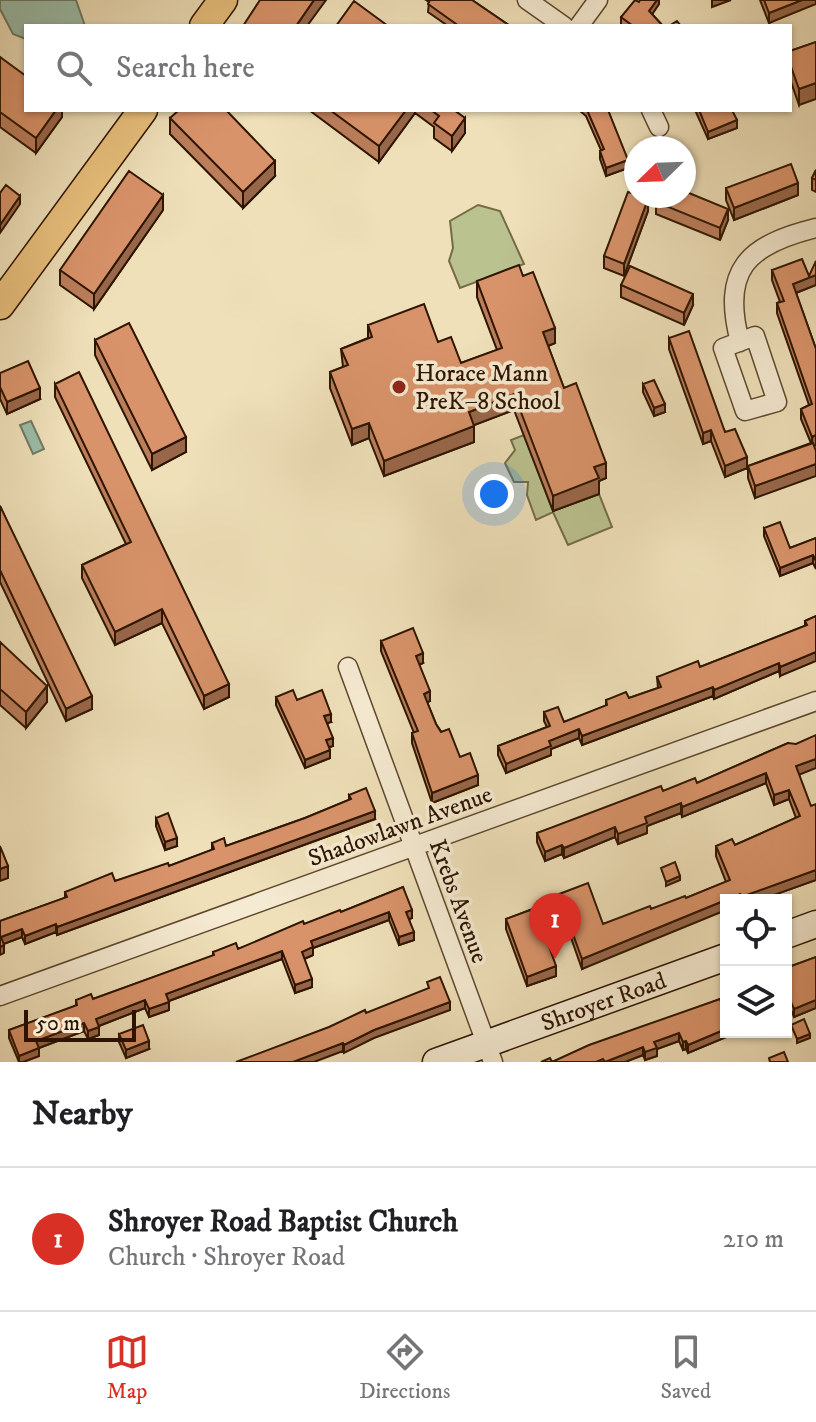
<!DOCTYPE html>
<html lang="en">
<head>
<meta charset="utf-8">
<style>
  body { margin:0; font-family:"IM FELL DW Pica",serif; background:#f2f2f2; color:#202124 }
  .controls { position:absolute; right:24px; bottom:24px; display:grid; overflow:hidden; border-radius:0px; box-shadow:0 2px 6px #0004 }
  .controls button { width:72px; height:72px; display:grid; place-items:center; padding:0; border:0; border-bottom:2px solid #e0e0e0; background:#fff; color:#202124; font:40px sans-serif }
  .compass { position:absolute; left:624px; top:136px; width:72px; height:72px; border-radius:50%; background:#fff; box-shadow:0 2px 6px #0004; rotate:247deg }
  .scale { position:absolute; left:24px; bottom:20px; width:112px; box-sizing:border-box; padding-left:8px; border:4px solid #2e1400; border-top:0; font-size:22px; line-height:28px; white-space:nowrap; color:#2e1400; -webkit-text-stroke:6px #f5ebd2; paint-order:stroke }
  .you { position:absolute; left:494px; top:494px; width:28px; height:28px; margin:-20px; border:6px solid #fff; border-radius:50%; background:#1a73e8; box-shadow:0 0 0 12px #1a73e833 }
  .badge { display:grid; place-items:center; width:52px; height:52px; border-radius:50%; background:#d93025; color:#fff; font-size:26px; font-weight:700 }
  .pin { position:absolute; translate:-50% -66px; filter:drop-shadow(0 2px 4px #0008) }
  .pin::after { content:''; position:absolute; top:42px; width:28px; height:24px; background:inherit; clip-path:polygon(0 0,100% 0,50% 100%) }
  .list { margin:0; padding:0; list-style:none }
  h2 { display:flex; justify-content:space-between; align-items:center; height:104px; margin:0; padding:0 32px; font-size:34px }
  h2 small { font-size:26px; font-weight:400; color:#757577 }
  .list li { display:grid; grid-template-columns:52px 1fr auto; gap:24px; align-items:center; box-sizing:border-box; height:144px; padding:0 32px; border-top:2px solid #e0e0e0 }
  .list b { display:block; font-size:30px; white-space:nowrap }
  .list p { margin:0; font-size:26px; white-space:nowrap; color:#757577 }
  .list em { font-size:26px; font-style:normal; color:#757577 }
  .icon { flex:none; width:44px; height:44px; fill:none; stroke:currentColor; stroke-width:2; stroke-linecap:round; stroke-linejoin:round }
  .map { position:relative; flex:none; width:816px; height:1062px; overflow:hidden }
  .search { position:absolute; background:#fff; box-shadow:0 2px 6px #0004; left:24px; right:24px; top:24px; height:88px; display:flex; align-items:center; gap:20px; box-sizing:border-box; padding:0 28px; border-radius:0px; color:#757577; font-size:30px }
  .sheet { height:248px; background:#fff }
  nav { display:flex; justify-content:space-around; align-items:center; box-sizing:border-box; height:112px; border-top:2px solid #e0e0e0; background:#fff; font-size:22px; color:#757577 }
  nav a { display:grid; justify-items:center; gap:4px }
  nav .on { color:#d93025 }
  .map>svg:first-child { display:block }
  .green { fill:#bac28f; stroke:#746b48; stroke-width:2 }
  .water { fill:#9bbeaa; stroke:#6f7a66; stroke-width:2 }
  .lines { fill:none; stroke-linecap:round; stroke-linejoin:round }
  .street-casing { stroke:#5e472e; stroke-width:21 }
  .secondary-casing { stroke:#2e1400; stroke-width:29 }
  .primary-casing { stroke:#2e1400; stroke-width:31 }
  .street { stroke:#f5ebd2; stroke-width:18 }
  .secondary { stroke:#f5ebd2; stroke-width:26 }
  .primary { stroke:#e8c07c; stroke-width:28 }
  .wall { fill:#bb7e5b; stroke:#2e1400; stroke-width:2 }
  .shaded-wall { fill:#98674a; stroke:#2e1400; stroke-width:2 }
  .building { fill:#d9936a; stroke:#2e1400; stroke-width:2 }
  .poi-dot { fill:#8f2418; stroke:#f5ebd2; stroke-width:3 }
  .labels { text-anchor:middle; stroke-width:7; stroke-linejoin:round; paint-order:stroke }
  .poi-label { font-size:24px; fill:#2e1400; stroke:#f5ebd2; text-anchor:start }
  .street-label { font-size:24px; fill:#2e1400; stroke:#f5ebd2 }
</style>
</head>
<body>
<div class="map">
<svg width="816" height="1062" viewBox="0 0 816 1062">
  <rect width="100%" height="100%" fill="#efe0b9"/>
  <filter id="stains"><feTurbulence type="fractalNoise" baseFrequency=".0025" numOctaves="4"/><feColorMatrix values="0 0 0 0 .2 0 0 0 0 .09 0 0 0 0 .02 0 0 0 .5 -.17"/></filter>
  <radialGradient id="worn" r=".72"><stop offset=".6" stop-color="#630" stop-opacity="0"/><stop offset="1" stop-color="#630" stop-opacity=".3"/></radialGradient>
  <path class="green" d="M 478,205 L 500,211 L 524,264 L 460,288 L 449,261 L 453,248 L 450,221 Z
    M 524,435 L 553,511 L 599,494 L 612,527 L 568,545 L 553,512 L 536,520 L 527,495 L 528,482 L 514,482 L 505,463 L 515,450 L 511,440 Z"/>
  <path class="water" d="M 0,0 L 76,0 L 85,26 L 26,26 L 26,39 L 13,34 L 0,9 Z
    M 31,421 L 44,449 L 33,454 L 20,425 Z"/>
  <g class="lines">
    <defs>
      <path id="street" d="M 527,0 L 564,26
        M 579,26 L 598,0
        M 651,110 L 659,127
        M 755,336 L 777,402 L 745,411 L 723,348 Z
        M 740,342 C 721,270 747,245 816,228
        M 348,667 L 493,1062
        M 0,996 L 816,701"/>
      <g id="secondary">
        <path d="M 786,935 L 816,924"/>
        <path id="s1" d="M 436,1062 L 726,957"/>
      </g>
      <path id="primary" d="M 204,26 L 223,0
        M 0,305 L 143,110"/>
    </defs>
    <use href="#street" class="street-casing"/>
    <use href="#secondary" class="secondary-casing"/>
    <use href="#primary" class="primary-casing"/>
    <use href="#street" class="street"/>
    <use href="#secondary" class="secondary"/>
    <use href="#primary" class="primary"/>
  </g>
  <path class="wall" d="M 426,0 L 472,0 L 510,26 L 448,26 L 428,12 L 429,2 Z
    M 659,0 L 659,4 L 652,14 L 663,26 L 623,26 L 621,24 L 621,17 L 639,2 Z
    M 760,0 L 816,0 L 769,23 Z
    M 816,42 L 799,105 L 790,79 L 790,51 Z
    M 0,57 L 62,110 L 62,117 L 36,153 L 0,127 Z
    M 309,110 L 454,110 L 465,133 L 452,151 L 434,138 L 434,127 L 415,113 L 379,162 Z
    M 579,110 L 608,110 L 628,168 L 606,176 L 600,159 L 600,151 L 601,150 L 586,116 Z
    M 695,110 L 732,110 L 737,128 L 708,139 Z
    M 170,118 L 275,176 L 243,208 L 170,134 Z
    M 816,170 L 816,192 L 812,190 L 812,178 Z
    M 726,188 L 798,195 L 734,220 L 726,200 Z
    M 656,202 L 728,220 L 720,240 L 656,214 Z
    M 163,210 L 94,309 L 60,285 L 60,270 Z
    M 648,211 L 624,276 L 604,268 L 604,256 Z
    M 772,270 L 809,276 L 816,285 L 796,293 L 816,349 L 816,445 L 755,498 L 748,478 L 748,466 L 811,443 L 801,419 L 801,409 L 809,405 L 777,313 L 777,303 L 780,302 L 772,280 Z
    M 523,276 L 555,343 L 548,346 L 564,388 L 606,478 L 599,481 L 599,494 L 553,511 L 514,410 L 474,425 L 474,442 L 384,476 L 369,438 L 352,445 L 330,388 L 330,372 L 343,367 L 341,349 L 368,338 L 368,325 L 438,342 L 461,363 L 497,350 L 477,297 L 477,281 Z
    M 621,285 L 693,305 L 684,325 L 621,297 Z
    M 669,338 L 747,468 L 725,477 L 711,441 L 703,444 L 669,349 Z
    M 95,340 L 186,452 L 152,470 L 95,355 Z
    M 0,373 L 40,399 L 7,414 L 0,399 Z
    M 55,384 L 229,697 L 204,709 L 162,623 L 115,645 L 82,578 L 82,565 L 126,544 L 55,397 Z
    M 643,384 L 665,412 L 654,416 L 643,392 Z
    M 0,506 L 92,709 L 66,721 L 0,582 Z
    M 764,528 L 790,548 L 816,538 L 816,569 L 813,563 L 780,576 L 764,536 Z
    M 816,616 L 780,676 L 779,671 L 714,699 L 713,696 L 582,745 L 579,738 L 551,749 L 551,755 L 506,773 L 498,755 L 498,746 L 547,727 L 544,721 L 544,712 L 564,722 L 606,706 L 606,700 L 629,698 L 658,688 L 657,677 L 700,667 L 805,626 L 805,621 Z
    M 381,641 L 423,663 L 419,665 L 430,701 L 427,702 L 436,724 L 478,785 L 432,803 L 412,743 L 412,733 L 414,733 L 381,651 Z
    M 0,642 L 47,702 L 26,728 L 0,705 Z
    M 276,697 L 297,700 L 331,722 L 327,723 L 333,746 L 329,747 L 330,758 L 305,768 L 276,705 Z
    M 788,743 L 799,775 L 816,880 L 760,900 L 726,900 L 582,969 L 570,935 L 548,943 L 556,976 L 527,986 L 506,929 L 506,919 L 554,901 L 554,896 L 603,924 L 686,898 L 726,882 L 716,856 L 716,846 L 735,845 L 796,818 L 789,799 L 774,805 L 766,783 L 682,817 L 681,813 L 647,826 L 647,833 L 618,844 L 615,837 L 564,858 L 562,854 L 545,861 L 537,842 L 537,833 L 663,791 L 697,783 Z
    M 349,795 L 375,819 L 57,935 L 56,932 L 25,944 L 22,937 L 3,944 L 4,953 L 0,921 L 65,898 L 65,892 L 115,881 L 169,866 L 212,850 L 212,843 L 226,846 L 305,818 L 349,800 Z
    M 156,818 L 177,846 L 165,850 L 156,826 Z
    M 403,887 L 412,918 L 409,919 L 414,940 L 399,945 L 389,920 L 313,948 L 313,955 L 304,959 L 312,987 L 295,993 L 282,959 L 169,1001 L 169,1010 L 149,1017 L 145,1008 L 99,1026 L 99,1035 L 88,1039 L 84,1031 L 39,1048 L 39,1056 L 23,1062 L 19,1062 L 9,1038 L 9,1030 L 76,1006 L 76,1000 L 93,999 L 213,956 L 213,952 L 238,949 L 341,912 Z
    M 816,957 L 816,1008 L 794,1017 L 788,1003 L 786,968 Z
    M 720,999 L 731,1035 L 688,1053 L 686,1049 L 683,1050 L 679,1041 L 657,1049 L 657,1056 L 645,1060 L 643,1055 L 625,1062 L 541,1062 L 552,1062 Z
    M 119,1034 L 149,1049 L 126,1058 L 119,1042 Z"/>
  <path class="shaded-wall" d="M 314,0 L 326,0 L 307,26 L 296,26 Z
    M 657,0 L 659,0 L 659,4 L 649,19 L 649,11 Z
    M 712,0 L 731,0 L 712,7 Z
    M 802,0 L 816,0 L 816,4 L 769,23 L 769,13 Z
    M 816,83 L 816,99 L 799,105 L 799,89 Z
    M 56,110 L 62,110 L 62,117 L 36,153 L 36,138 Z
    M 406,110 L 415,110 L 415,113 L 379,162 L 379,146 Z
    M 465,118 L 465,133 L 452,151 L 452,136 Z
    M 737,120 L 737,128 L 708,139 L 708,132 Z
    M 628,160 L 628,168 L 606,176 L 606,168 Z
    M 275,161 L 275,176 L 243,208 L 243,192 Z
    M 798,183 L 798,195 L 734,220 L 734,208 Z
    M 163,195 L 163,210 L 94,309 L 94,294 Z
    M 20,196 L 20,204 L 0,233 L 0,225 Z
    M 648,199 L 648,211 L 624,276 L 624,264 Z
    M 728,209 L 728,220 L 720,240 L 720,228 Z
    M 816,275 L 816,285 L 793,294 L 793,284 Z
    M 693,294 L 693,305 L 684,325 L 684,313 Z
    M 555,328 L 555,343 L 543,348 L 543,332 Z
    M 40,388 L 40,399 L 7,414 L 7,402 Z
    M 514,394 L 514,410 L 469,427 L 469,412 Z
    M 665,404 L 665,412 L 654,416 L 654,408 Z
    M 369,423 L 369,438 L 352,445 L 352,429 Z
    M 474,426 L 474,442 L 384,476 L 384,461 Z
    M 711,430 L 711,441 L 703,444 L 703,433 Z
    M 816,435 L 816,445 L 812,447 L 812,437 Z
    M 186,437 L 186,452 L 152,470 L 152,454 Z
    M 747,457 L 747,468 L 725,477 L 725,466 Z
    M 606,463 L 606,478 L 599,481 L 599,494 L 553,511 L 553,496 L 594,467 Z
    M 816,464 L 816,476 L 755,498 L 755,486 Z
    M 813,555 L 813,563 L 780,576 L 780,568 Z
    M 162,609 L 162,623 L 115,645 L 115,632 Z
    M 816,652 L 816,661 L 780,676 L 780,667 Z
    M 423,653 L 423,663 L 416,666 L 416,656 Z
    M 779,663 L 779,671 L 714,699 L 714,690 Z
    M 229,684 L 229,697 L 204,709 L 204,696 Z
    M 47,686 L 47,702 L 26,728 L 26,712 Z
    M 713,687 L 713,696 L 582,745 L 582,736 Z
    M 430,691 L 430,701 L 424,704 L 424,694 Z
    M 92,696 L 92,709 L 66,721 L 66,709 Z
    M 331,714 L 331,722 L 324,724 L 324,716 Z
    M 579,729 L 579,738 L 551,749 L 551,755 L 506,773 L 506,764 L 549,741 Z
    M 333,738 L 333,746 L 326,748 L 326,740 Z
    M 330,750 L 330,758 L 305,768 L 305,760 Z
    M 816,759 L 816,768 L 796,776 L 796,766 Z
    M 766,773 L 766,783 L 682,817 L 682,807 Z
    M 478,775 L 478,785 L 432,803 L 432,793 Z
    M 789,790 L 789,799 L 774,805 L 774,795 Z
    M 681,803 L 681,813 L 647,826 L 647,833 L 618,844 L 618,834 L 645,817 Z
    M 375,811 L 375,819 L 57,935 L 57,927 Z
    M 615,827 L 615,837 L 564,858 L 564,848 Z
    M 177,838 L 177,846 L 165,850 L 165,842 Z
    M 562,845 L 562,854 L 545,861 L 545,852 Z
    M 8,866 L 8,878 L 0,881 L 0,869 Z
    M 816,870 L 816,880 L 760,900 L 741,900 L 741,897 Z
    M 680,876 L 680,880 L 666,886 L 666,882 Z
    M 740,894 L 740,900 L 726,900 Z
    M 726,900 L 726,910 L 582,969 L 582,959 Z
    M 412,910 L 412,918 L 406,920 L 406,912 Z
    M 389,912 L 389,920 L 313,948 L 313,955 L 302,960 L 302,952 L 311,941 Z
    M 56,924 L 56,932 L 25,944 L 25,936 Z
    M 570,926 L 570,935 L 545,944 L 545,935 Z
    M 22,929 L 22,937 L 1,945 L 1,937 Z
    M 414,932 L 414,940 L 399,945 L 399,937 Z
    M 4,945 L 4,953 L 0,955 L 0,947 Z
    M 282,951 L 282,959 L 166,1002 L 166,994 Z
    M 556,966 L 556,976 L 527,986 L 527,977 Z
    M 312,979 L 312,987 L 295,993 L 295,985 Z
    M 145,1000 L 145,1008 L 96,1027 L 96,1019 Z
    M 816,1000 L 816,1008 L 794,1017 L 794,1009 Z
    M 169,1002 L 169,1010 L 149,1017 L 149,1009 Z
    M 450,1002 L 450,1010 L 374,1038 L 344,1053 L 344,1045 L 374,1030 Z
    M 84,1023 L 84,1031 L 36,1049 L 36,1041 Z
    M 99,1027 L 99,1035 L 88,1039 L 88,1031 Z
    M 726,1029 L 726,1032 L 731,1032 L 731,1035 L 688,1053 L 688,1045 Z
    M 679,1033 L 679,1041 L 657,1049 L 657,1056 L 645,1060 L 645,1052 L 654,1042 Z
    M 810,1034 L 810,1038 L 797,1043 L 797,1039 Z
    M 149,1041 L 149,1049 L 126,1058 L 126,1050 Z
    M 686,1041 L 686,1049 L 683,1050 L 683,1042 Z
    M 343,1043 L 343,1051 L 314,1062 L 293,1062 Z
    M 643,1047 L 643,1055 L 625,1062 L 605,1062 Z
    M 39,1048 L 39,1056 L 23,1062 L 19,1062 L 19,1056 Z"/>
  <path class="building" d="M 260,0 L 314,0 L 296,26 L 243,26 Z
    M 430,0 L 472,0 L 510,26 L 459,26 L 428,4 Z
    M 635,0 L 639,2 L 640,0 L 657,0 L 649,11 L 663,26 L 633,26 L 621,17 Z
    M 764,0 L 802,0 L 769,13 Z
    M 354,1 L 388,26 L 336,26 Z
    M 677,21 L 681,26 L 669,26 Z
    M 816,42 L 816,83 L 799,89 L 790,64 L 790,51 Z
    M 0,57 L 26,76 L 26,110 L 56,110 L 36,138 L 0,112 Z
    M 179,110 L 226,110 L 275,161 L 243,192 L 170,118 Z
    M 330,110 L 406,110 L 379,146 Z
    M 431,110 L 454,110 L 465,118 L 452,136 L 434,123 L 439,116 Z
    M 587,110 L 608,110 L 628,160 L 606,168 L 600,151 L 604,149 Z
    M 699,110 L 732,110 L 737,120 L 708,132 Z
    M 791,164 L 798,183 L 734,208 L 726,188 Z
    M 816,170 L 816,180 L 812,178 Z
    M 129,171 L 163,195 L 94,294 L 60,270 Z
    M 6,185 L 20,196 L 0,225 L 0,193 Z
    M 684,191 L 728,209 L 720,228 L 656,202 L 658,196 L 684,196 Z
    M 628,192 L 636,194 L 636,196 L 640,196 L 648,199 L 624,264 L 604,256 Z
    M 802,259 L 809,276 L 816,261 L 816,275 L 793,284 L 816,349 L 816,435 L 812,437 L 801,409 L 812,404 L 777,303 L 784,301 L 772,270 Z
    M 519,265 L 523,276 L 533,272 L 555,328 L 543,332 L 564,388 L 576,383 L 606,463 L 594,467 L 599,478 L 553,496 L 514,394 L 469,412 L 474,426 L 384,461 L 369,423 L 352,429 L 330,372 L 348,365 L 341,349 L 372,337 L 368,325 L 424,304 L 438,342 L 451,337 L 461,363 L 502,348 L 477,281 Z
    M 630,266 L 693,294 L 684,313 L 621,285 Z
    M 129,323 L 186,437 L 152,454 L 95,340 Z
    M 689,331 L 725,432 L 735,429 L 747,457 L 725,466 L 711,430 L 703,433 L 669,338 Z
    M 28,361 L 40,388 L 7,402 L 0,387 L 0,373 Z
    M 79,372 L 229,684 L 204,696 L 162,609 L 115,632 L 82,565 L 131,542 L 55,384 Z
    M 654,380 L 665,404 L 654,408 L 643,384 Z
    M 813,443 L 816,451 L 816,464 L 755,486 L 748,466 Z
    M 0,506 L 92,696 L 66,709 L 0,570 Z
    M 780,522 L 790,548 L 816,538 L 816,561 L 813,555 L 780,568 L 764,528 Z
    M 816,616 L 816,652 L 780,667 L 779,663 L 714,690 L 713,687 L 582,736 L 579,729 L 549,741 L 551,746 L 506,764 L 498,746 L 550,726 L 544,712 L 558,707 L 564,722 L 607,705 L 606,700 L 626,692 L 629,698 L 661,687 L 657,677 L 698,661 L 700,667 L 807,625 L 805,621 Z
    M 413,628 L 423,653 L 416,656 L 430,691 L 424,694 L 436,724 L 441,732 L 449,729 L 460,757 L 470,753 L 478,775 L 432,793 L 412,733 L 418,731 L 381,641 Z
    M 0,642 L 47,686 L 26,712 L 0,689 Z
    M 293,690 L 297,700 L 322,690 L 331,714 L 324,716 L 333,738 L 326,740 L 330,750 L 305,760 L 276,697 Z
    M 816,735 L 816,759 L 796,766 L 811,806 L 816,804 L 816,870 L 741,897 L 740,894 L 582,959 L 570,926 L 545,935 L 556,966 L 527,977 L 506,919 L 555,901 L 554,896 L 588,883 L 603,924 L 650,906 L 651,909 L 685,896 L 686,898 L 730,880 L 716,846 L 732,839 L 735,845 L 800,816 L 789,790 L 774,795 L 766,773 L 682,807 L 681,803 L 645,817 L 647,823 L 618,834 L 615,827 L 564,848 L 562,845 L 545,852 L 537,833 L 661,786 L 663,791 L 695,778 L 697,783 L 788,743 L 796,744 Z
    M 366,788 L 375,811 L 57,927 L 56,924 L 25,936 L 22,929 L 1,937 L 4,945 L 0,947 L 0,921 L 67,897 L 65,892 L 112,873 L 115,881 L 168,863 L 169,866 L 214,849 L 212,843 L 224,838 L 226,846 L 305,818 L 351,799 L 349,795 Z
    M 168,813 L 177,838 L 165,842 L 156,818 Z
    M 0,846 L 8,866 L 0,869 Z
    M 675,862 L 680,876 L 666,882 L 661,868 Z
    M 403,887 L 412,910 L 406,912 L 414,932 L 399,937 L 389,912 L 311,941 L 313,947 L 302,952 L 312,979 L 295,985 L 282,951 L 166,994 L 169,1002 L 149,1009 L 145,1000 L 96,1019 L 99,1027 L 88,1031 L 84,1023 L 36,1041 L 39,1048 L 19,1056 L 9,1030 L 77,1005 L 76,1000 L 91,994 L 93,999 L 214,955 L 213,952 L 236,943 L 238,949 L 303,921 L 304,924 L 340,910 L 341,912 Z
    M 816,957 L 816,1000 L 794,1009 L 788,995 L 786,996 L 786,968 Z
    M 440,977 L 450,1002 L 374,1030 L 344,1045 L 343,1043 L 293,1062 L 236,1062 L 329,1027 L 365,1010 L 366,1013 L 429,988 L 427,982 Z
    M 720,999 L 722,1004 L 726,1003 L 726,1029 L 688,1045 L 686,1041 L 683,1042 L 679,1033 L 654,1042 L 657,1048 L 645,1052 L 643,1047 L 605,1062 L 603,1059 L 596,1062 L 541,1062 L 550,1058 L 552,1062 L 589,1045 Z
    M 804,1019 L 810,1034 L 797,1039 L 791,1025 Z
    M 143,1025 L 149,1041 L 126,1050 L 119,1034 Z
    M 784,1052 L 788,1062 L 770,1062 L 769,1058 Z"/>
  <circle class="poi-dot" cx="399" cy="387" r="8"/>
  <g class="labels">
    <g class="poi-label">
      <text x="415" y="381">Horace Mann<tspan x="415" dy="28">PreK–8 School</tspan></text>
    </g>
    <g class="street-label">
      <text transform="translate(400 826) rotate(-20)" y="8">Shadowlawn Avenue</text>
      <text transform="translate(459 901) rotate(70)" y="8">Krebs Avenue</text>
      <text dy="8" stroke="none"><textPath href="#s1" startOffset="178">Shroyer Road</textPath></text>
    </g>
  </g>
  <rect width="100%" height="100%" filter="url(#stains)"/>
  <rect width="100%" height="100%" fill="url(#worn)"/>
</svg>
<div class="controls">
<button><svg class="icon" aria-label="locate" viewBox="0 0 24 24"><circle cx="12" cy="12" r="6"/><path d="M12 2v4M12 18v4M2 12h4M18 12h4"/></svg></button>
<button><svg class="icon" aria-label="layers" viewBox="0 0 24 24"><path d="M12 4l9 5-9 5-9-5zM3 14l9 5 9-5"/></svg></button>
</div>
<svg class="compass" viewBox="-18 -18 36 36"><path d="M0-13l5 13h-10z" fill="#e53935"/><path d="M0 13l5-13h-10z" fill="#757577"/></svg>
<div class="scale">50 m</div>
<div class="you"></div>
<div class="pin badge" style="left:555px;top:959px">1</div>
<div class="search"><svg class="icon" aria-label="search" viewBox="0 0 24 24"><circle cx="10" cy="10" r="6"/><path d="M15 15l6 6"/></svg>Search here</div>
</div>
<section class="sheet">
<h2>Nearby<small></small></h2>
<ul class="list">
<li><span class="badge">1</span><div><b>Shroyer Road Baptist Church</b><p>Church · Shroyer Road</p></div><em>210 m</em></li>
</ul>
</section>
<nav>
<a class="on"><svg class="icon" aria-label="map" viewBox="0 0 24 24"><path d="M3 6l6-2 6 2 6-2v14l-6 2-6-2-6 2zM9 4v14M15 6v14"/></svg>Map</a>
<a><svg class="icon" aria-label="directions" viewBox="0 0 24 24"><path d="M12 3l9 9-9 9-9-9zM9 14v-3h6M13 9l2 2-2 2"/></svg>Directions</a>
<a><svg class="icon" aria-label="saved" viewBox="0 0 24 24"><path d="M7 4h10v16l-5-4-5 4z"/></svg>Saved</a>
</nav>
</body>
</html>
